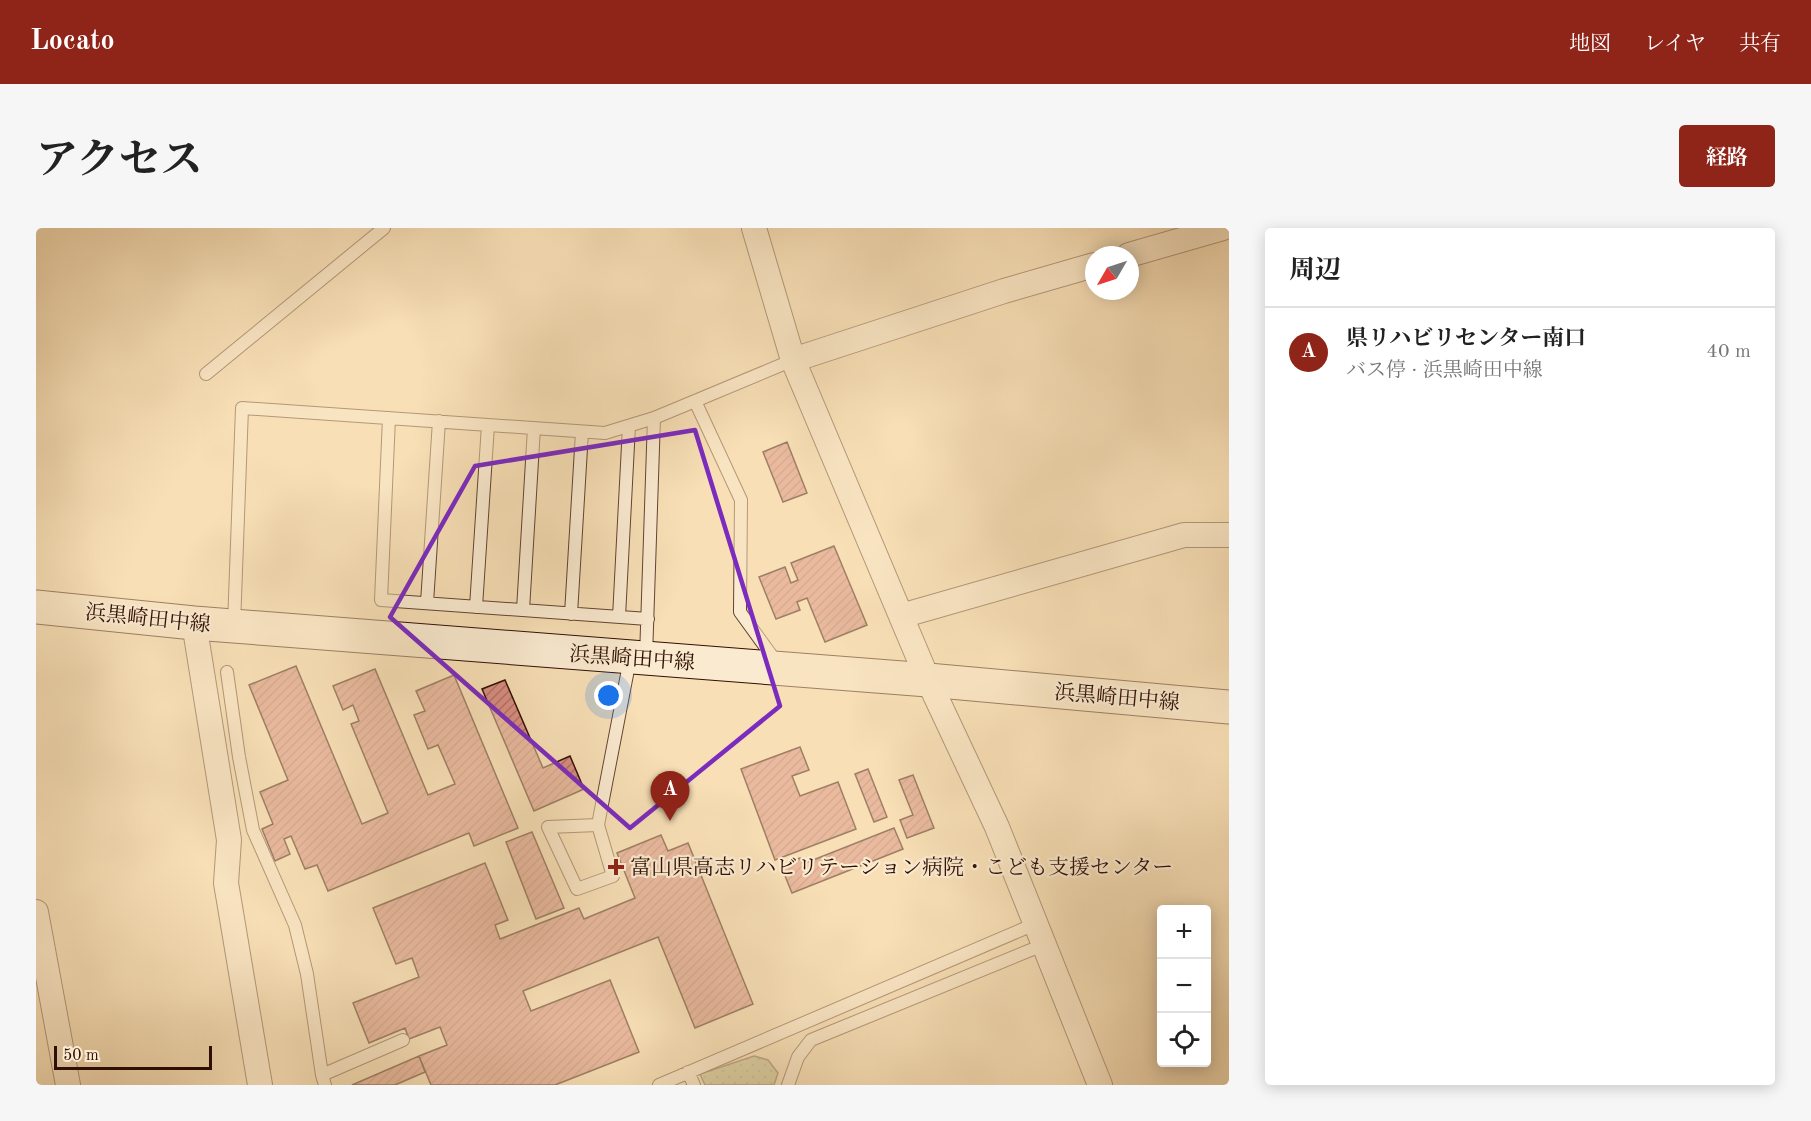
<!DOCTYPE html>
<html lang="ja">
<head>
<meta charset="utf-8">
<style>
  body { margin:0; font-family:"Old Standard TT","Noto Serif JP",serif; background:#f6f6f6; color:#222 }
  .controls { position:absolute; right:18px; bottom:18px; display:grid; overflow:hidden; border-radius:6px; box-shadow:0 3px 15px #0003 }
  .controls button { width:54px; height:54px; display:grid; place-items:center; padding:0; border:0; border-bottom:2px solid #e0e0e0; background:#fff; color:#222; font:30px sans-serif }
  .compass { position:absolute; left:1049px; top:18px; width:54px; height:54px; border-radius:50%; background:#fff; box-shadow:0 3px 15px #0003; rotate:231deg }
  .scale { position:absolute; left:18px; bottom:15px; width:158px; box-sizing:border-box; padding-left:6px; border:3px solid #300f03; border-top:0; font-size:16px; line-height:21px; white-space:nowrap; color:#300f03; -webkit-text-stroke:4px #faead0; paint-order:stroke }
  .you { position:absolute; left:573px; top:468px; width:21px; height:21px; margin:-15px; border:4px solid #fff; border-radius:50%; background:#1a73e8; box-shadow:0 0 0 9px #1a73e833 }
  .badge { display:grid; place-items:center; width:39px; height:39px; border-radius:50%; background:#8f2418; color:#fff; font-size:20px; font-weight:700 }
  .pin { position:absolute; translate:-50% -50px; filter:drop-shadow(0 2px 3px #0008) }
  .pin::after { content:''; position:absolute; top:32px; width:21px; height:18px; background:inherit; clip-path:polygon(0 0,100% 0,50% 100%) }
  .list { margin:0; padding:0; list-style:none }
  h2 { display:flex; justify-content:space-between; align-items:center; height:78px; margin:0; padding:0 24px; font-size:26px }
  h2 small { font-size:20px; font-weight:400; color:#767676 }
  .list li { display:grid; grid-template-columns:39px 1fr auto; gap:18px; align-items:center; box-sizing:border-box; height:90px; padding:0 24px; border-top:2px solid #e0e0e0 }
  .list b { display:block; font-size:22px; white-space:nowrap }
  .list p { margin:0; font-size:20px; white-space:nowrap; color:#767676 }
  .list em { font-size:20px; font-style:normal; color:#767676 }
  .icon { flex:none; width:33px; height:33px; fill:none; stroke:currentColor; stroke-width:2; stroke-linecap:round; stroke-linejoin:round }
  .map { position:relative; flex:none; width:1193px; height:857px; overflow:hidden; border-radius:6px }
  header { display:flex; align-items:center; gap:36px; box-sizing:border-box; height:84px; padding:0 30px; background:#8f2418; color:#fff }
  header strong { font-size:28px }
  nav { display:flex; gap:33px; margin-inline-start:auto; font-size:21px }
  .intro { display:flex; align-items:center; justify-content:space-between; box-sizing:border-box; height:144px; padding:0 36px }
  h1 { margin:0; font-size:42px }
  .button { padding:15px 27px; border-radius:6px; background:#8f2418; color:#fff; font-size:21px; font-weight:700 }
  main { display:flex; gap:36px; padding:0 36px }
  aside { flex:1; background:#fff; border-radius:6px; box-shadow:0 3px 15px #0003 }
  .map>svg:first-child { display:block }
  .grass { fill:url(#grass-dots); stroke:#776848; stroke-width:1.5 }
  .building { fill:url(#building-hatch); stroke:#300f03; stroke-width:1.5 }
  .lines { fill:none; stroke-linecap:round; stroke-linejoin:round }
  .service-casing { stroke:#624330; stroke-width:14 }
  .minor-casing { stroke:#624330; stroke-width:26 }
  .secondary-casing { stroke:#300f03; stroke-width:35 }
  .service { stroke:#faead0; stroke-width:12 }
  .minor { stroke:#faead0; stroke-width:24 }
  .secondary { stroke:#faead0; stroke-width:33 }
  .marked { fill:none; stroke:#7b2cbf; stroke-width:4.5; stroke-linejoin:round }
  .poi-dot { fill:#8f2418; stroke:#faead0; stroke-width:2 }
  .labels { text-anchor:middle; stroke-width:4.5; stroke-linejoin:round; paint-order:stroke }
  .street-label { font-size:21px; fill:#300f03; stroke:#faead0 }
  .poi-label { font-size:21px; fill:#300f03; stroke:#faead0; text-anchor:start }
</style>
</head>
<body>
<header>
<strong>Locato</strong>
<nav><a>地図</a><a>レイヤ</a><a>共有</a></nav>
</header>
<div class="intro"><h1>アクセス</h1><a class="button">経路</a></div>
<main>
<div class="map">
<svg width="1193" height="857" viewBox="0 0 1193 857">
  <defs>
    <pattern id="grass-dots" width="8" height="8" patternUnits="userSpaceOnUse" patternTransform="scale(1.5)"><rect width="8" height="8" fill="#bec18d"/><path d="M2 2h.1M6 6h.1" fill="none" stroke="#a4a578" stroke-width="1.8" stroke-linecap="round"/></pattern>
    <pattern id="building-hatch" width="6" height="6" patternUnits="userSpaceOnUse" patternTransform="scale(1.5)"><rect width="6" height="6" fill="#d98d81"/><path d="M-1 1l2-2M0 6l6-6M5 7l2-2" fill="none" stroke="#b07267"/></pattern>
  </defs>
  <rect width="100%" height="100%" fill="#f8dfb6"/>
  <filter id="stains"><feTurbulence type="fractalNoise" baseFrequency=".00333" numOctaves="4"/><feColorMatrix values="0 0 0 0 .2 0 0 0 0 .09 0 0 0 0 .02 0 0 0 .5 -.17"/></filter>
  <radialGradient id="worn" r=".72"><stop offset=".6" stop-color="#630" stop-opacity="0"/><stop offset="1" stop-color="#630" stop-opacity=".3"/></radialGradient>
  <path class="grass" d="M 718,828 L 732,832 L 742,845 L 738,857 L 669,857 L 664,846 Z"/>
  <path class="building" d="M 751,214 L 771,265 L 747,274 L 727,224 Z
    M 798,318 L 831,397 L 789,414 L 771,370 L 761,374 L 764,382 L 740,391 L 723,349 L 749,339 L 755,355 L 762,352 L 755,335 Z
    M 260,438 L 326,596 L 352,585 L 315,496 L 323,493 L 317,477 L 307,482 L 297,458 L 339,441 L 392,567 L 419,556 L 402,517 L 392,521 L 378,487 L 389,483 L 380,463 L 418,447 L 482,600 L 438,618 L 433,605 L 292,663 L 281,637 L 269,641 L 255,608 L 248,611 L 254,626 L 239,633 L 226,601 L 237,596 L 224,564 L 252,552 L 213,457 Z
    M 469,452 L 507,540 L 534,528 L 548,561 L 498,583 L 446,461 Z
    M 764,519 L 773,542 L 756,548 L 764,568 L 802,554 L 820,601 L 739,632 L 705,541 Z
    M 832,541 L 851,589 L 838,594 L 819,546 Z
    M 877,547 L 898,600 L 871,610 L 864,592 L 877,587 L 863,552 Z
    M 858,600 L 867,621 L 756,665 L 745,638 L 764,630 L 767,636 Z
    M 496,604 L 528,680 L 500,691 L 470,614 Z
    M 625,607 L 632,623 L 652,615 L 717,776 L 659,800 L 622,709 L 487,763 L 495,783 L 574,752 L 603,824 L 519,857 L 395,857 L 383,828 L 411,817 L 404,799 L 373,811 L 369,800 L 333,815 L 317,775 L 383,749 L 376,730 L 360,736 L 337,680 L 449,635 L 472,692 L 459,697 L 464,711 L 543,680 L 548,691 L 599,670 L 581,625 Z
    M 383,828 L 389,844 L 359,857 L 316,857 Z"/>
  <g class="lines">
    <defs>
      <path id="service" d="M 170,146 L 348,0
        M 353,190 L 345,372 L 612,391
        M 391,375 L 403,193
        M 440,379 L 452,197
        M 487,382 L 498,200
        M 535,386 L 546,204
        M 583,389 L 593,198
        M 198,397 L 206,180 L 569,205 L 618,190
        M 610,429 L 618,190 L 659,173
        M 741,435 L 704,384 L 705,272 L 659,173 L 757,132
        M 191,444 L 203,529 L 217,602 L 259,697 L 271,746 L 286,847
        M 562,597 L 512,599 L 541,661 L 577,648 L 562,597 L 594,431
        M 652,844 L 658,857
        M 289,857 L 286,847 L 367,812
        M 623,857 L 999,696
        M 752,857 L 762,829 L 775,812 L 1007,717"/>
      <path id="minor" d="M 718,0 L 757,132 L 892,452 L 961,599 L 1064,857
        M 1093,27 L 1187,0
        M 757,132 L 968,63 L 1058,37
        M 865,388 L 1148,307 L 1193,307
        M 158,395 L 193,612 L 190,655 L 224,857
        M 0,684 L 32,857"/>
      <path id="secondary" d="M 0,379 L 158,395 L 892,452 L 1193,479"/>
    </defs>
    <use href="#service" class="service-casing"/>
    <use href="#minor" class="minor-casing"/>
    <use href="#secondary" class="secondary-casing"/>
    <use href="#service" class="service"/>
    <use href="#minor" class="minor"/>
    <use href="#secondary" class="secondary"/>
  </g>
  <path d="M0 0H1193V857H0ZM 659,202 L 744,478 L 594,600 L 354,389 L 439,238 Z" fill="#f8dfb6" fill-opacity=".55" fill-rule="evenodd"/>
  <path class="marked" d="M 659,202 L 744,478 L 594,600 L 354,389 L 439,238 Z"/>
  <path class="poi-dot" d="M577 630h6v6h6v6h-6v6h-6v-6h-6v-6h6z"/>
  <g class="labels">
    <g class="street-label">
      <text transform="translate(112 390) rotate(6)" y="7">浜黒崎田中線</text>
      <text transform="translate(596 430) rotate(4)" y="7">浜黒崎田中線</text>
      <text transform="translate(1081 469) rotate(5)" y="7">浜黒崎田中線</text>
    </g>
    <g class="poi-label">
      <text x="594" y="646">富山県高志リハビリテーション病院・こども支援センター</text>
    </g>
  </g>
  <rect width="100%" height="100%" filter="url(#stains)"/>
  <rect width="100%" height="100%" fill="url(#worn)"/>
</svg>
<div class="controls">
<button>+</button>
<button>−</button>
<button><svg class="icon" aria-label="locate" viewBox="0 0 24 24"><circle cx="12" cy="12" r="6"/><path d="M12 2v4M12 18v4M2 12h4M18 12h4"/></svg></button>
</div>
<svg class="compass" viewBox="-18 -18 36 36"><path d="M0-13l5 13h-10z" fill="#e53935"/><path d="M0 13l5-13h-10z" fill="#767676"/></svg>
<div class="scale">50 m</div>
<div class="you"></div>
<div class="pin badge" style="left:634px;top:593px">A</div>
</div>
<aside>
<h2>周辺<small></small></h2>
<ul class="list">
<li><span class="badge">A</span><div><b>県リハビリセンター南口</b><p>バス停 · 浜黒崎田中線</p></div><em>40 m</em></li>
</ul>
</aside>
</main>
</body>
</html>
